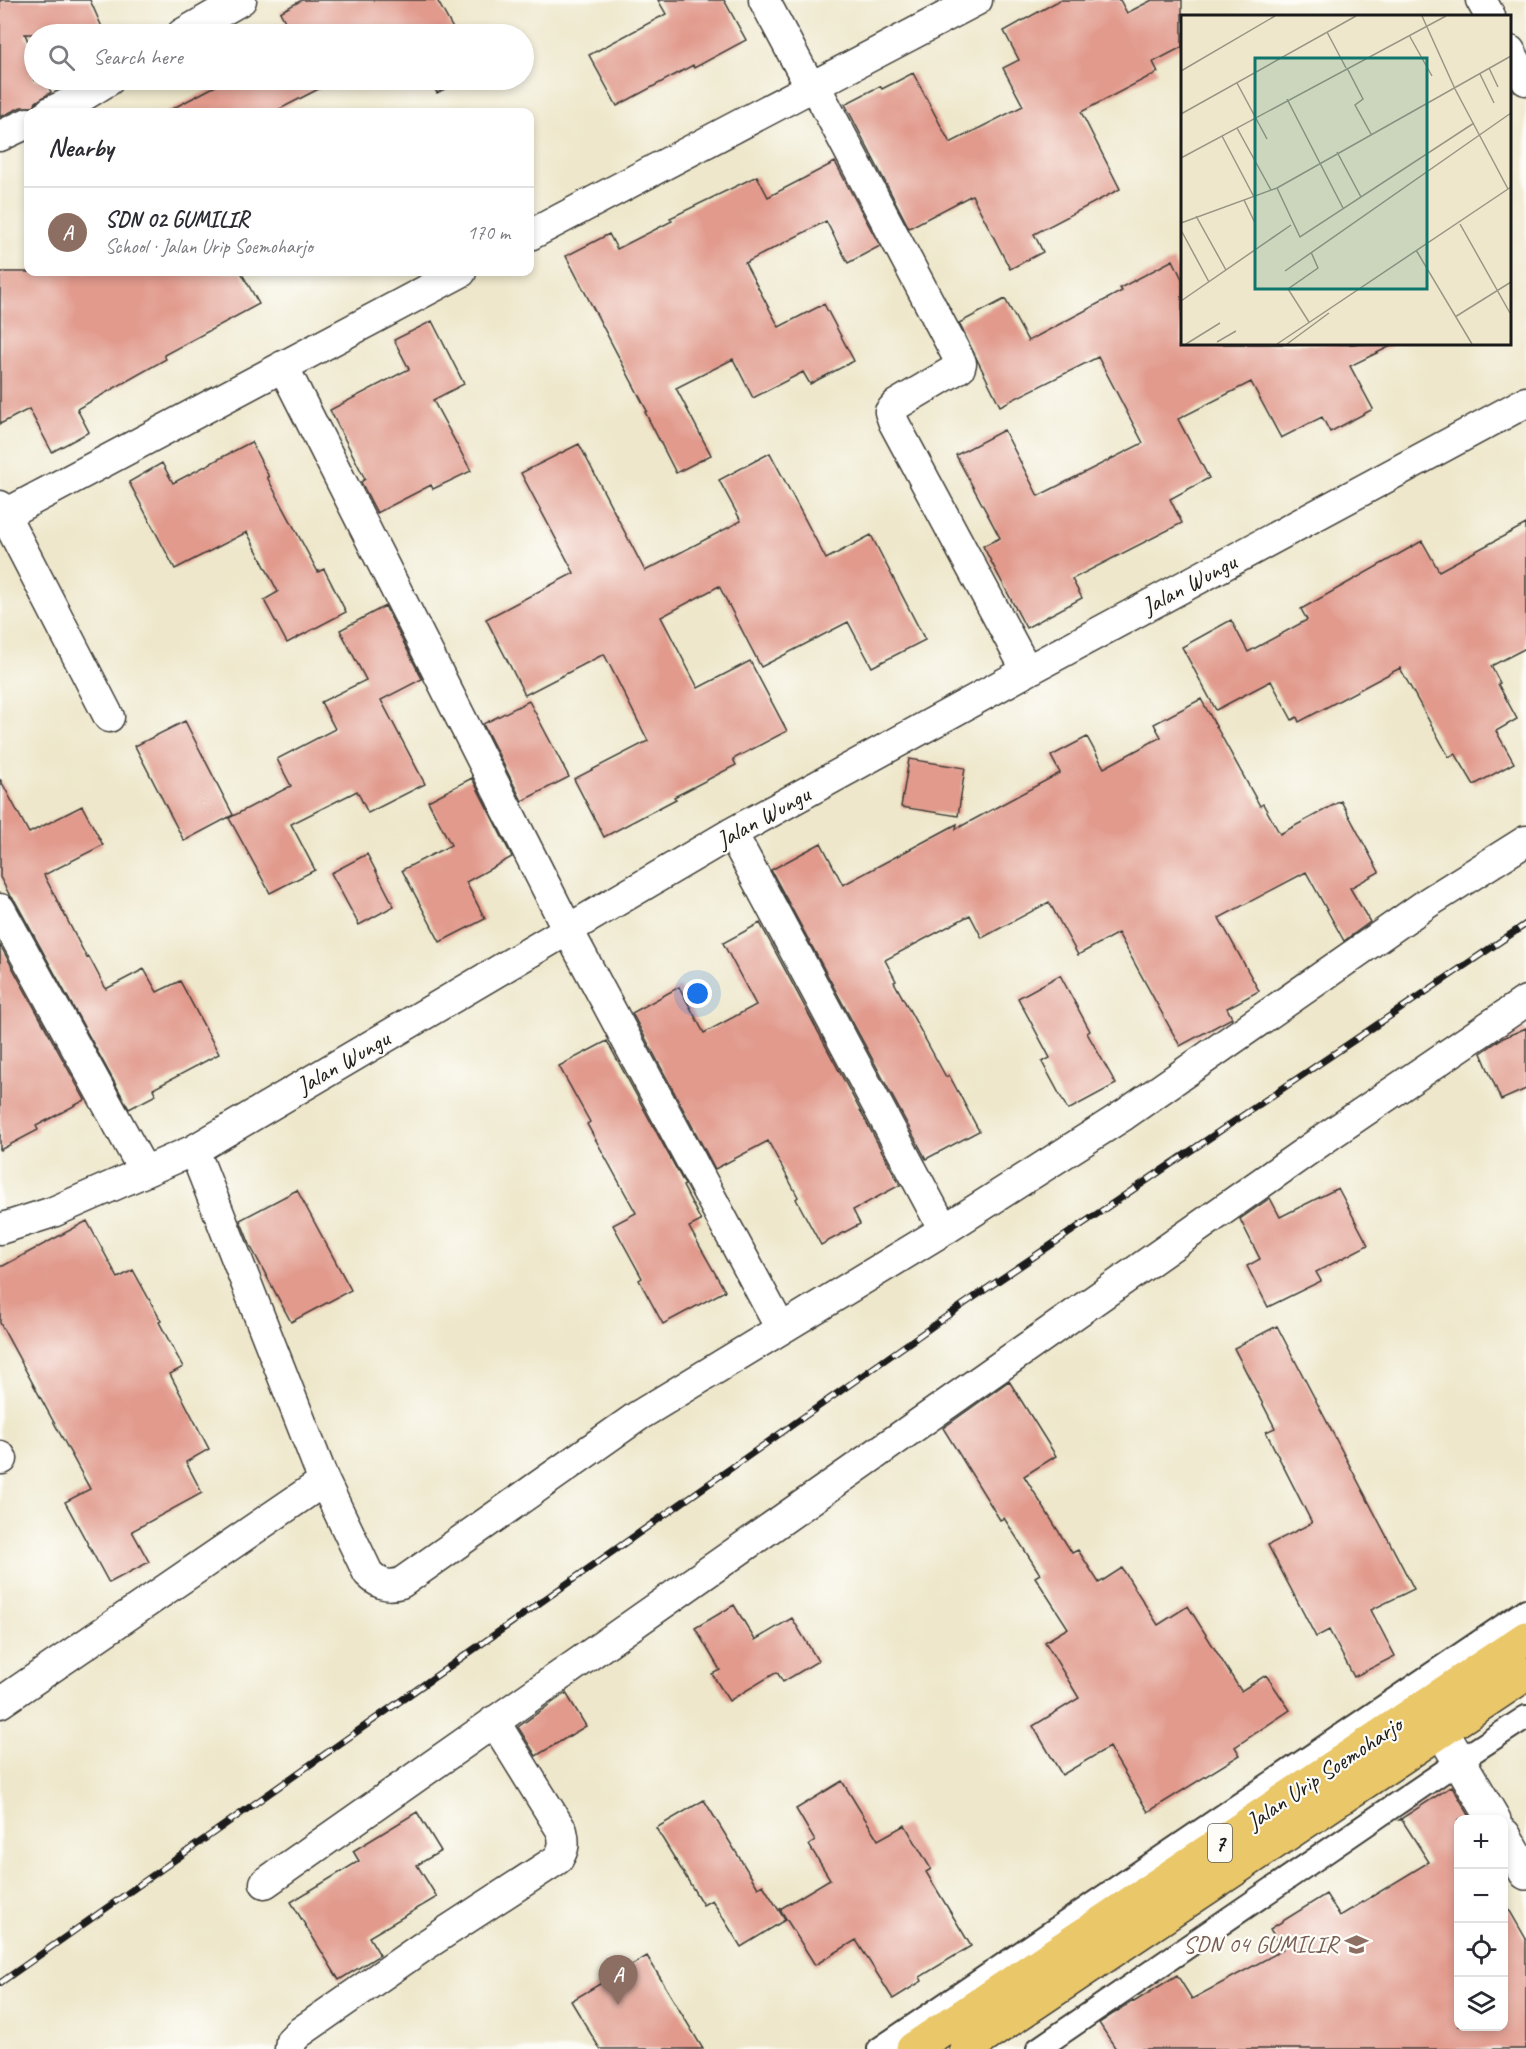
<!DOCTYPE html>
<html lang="en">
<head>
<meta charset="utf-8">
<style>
  body { margin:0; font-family:Caveat,sans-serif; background:#f2f2f3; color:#2b2b33 }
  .controls { position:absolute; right:18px; bottom:18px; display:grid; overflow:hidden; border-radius:12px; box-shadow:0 3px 9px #0003 }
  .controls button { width:54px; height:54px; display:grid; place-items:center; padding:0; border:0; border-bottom:2px solid #e1e1e2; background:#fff; color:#2b2b33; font:30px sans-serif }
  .you { position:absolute; left:698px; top:994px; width:21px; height:21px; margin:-15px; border:4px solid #fff; border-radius:50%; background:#1a73e8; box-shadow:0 0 0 9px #1a73e833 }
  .badge { display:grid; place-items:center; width:39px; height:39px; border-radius:50%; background:#c8321e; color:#fff; font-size:20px; font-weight:700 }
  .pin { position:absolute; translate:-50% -50px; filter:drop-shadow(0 2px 3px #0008) }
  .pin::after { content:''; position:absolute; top:32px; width:21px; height:18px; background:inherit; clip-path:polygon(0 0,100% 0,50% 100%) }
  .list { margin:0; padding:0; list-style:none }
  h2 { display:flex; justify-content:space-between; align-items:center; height:78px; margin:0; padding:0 24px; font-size:26px }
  h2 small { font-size:20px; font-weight:400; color:#7c7c81 }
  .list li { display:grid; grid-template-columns:39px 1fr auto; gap:18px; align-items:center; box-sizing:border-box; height:90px; padding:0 24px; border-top:2px solid #e1e1e2 }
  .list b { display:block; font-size:22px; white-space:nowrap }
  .list p { margin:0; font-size:20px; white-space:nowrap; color:#7c7c81 }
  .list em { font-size:20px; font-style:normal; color:#7c7c81 }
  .icon { flex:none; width:33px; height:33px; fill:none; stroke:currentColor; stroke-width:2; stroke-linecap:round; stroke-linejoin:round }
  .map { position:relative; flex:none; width:1526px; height:2049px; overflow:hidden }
  .search { position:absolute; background:#fff; box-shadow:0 3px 9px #0003; left:24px; top:24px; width:510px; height:66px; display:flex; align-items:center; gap:15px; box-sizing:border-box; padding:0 21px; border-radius:33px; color:#7c7c81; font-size:22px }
  .panel { position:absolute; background:#fff; box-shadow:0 3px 9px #0003; left:24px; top:108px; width:510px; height:168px; border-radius:12px }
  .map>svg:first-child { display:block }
  .building { fill:#e19a8c }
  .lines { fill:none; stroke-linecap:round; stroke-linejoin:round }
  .pedestrian-casing { stroke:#3c3a36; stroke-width:26 }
  .minor-casing { stroke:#3c3a36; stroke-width:33 }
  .tertiary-casing { stroke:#3c3a36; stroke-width:36 }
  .trunk-casing { stroke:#3c3a36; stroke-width:36 }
  .pedestrian { stroke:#fff; stroke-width:22 }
  .minor { stroke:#fff; stroke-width:30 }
  .tertiary { stroke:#fff; stroke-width:33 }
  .trunk { stroke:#eac769; stroke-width:33 }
  .rail-casing { stroke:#1c1c1c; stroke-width:7 }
  .rail { stroke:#fdfcf7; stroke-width:4.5; stroke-dasharray:14; stroke-linecap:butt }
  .labels { text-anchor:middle; stroke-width:4.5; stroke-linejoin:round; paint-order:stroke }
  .shield { fill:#fdfcf7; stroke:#605f5e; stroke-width:1.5 }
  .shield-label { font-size:22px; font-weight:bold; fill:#1c1c1c }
  .street-label { font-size:24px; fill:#1c1c1c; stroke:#fdfcf7 }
  .education-label { font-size:24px; fill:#785e54; stroke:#fdfcf7; text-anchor:end }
  .inset-road { fill:none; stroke:#9a9685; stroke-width:1.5 }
  .view { fill:#0f766e; fill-opacity:0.15; stroke:#0f766e; stroke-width:3 }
  .inset-edge { fill:none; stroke:#1c1c1c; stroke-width:3 }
</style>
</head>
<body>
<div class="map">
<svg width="1526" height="2049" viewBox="0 0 1526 2049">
  <rect width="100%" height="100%" fill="#fdfcf7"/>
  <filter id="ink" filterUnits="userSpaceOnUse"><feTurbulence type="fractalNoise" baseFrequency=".0167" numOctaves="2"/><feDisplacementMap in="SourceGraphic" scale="12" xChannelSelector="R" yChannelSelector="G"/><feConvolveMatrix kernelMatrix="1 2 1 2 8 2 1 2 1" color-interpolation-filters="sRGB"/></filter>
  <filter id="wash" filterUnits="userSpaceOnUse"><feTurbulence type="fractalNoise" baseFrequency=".008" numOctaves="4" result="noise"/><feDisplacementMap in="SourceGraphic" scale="24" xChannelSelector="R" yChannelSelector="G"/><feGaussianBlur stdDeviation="1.35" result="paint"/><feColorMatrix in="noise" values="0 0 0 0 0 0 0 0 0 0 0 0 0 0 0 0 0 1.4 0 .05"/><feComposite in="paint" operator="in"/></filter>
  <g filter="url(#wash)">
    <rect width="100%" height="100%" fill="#eee7cb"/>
    <g id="blocks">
      <path class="building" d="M 0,0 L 90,0 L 105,34 L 25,34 L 34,56 L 34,80 L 45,80 L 51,92 L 36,102 L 34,107 L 21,107 L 0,117 Z
        M 302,0 L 437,0 L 456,34 L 292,34 L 280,12 Z
        M 658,0 L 724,0 L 746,40 L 694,68 L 693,65 L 617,106 L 589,55 L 666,14 Z
        M 1060,0 L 1120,0 L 1127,13 L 1152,0 L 1182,0 L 1182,47 L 1153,62 L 1158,72 L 1081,112 L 1120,189 L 1034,234 L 1043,252 L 1010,269 L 972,195 L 909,228 L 845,104 L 880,86 L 882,89 L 913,73 L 950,143 L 1023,106 L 1003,68 L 1019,60 L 1004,31 Z
        M 227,80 L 336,80 L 274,112 L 166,112 Z
        M 429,80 L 462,80 L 437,93 Z
        M 835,162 L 880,246 L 848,263 L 826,221 L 745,263 L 779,327 L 824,304 L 854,361 L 810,384 L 803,372 L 753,398 L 733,359 L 676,388 L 711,455 L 676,473 L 645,412 L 647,411 L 566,256 L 609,234 L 617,249 L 672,221 L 670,218 L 757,176 L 768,197 Z
        M 1173,260 L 1182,279 L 1182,344 L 1395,344 L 1350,366 L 1373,409 L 1330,432 L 1322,417 L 1281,438 L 1251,382 L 1178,419 L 1209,478 L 1170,499 L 1182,523 L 1072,579 L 1082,598 L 1026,628 L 983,546 L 1000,538 L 956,455 L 1004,430 L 1038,496 L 1143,443 L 1098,357 L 1000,406 L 959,323 L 1005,299 L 1028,341 L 1122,291 L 1120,288 Z
        M 0,272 L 241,272 L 259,304 L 164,355 L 166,359 L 77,409 L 89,432 L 52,452 L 29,409 L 0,424 Z
        M 432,321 L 464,384 L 433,400 L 471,471 L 433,489 L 431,485 L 377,513 L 361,482 L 365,479 L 330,410 L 409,369 L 394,340 Z
        M 251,442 L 269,477 L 267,477 L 318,572 L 324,569 L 346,612 L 287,643 L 264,600 L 278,592 L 247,532 L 175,569 L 129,482 L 162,463 L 173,483 Z
        M 579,444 L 645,571 L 741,521 L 719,480 L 770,453 L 826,559 L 871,535 L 925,640 L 872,667 L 848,622 L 761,667 L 719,586 L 661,617 L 698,688 L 750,661 L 787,731 L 733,759 L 736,765 L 674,797 L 676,799 L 604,837 L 574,779 L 648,741 L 604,654 L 525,695 L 486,619 L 574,573 L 521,473 Z
        M 1526,524 L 1526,648 L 1491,666 L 1500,683 L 1498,684 L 1517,719 L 1496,731 L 1514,763 L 1474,785 L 1455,753 L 1449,757 L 1400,668 L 1299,722 L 1297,717 L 1292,720 L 1271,681 L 1216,710 L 1182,647 L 1231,620 L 1248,652 L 1307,620 L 1301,609 L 1422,541 L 1439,571 Z
        M 385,606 L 422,679 L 381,700 L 425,784 L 368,813 L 357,791 L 291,824 L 315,870 L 270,893 L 229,818 L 291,786 L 277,759 L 335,729 L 321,702 L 366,680 L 340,630 Z
        M 1201,699 L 1260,806 L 1263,804 L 1280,834 L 1341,801 L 1379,872 L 1350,888 L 1370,922 L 1344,941 L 1306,872 L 1219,918 L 1259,991 L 1227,1008 L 1232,1018 L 1180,1046 L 1118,933 L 1078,955 L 1049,902 L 982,938 L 970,915 L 885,960 L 896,981 L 894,982 L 946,1077 L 949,1075 L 979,1131 L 926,1159 L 771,870 L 821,843 L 843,885 L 957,824 L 956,829 L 1060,773 L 1051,756 L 1087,737 L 1104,768 L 1161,737 L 1154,724 Z
        M 529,701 L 569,777 L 522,801 L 483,724 Z
        M 185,721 L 233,815 L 184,841 L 135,746 Z
        M 909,759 L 965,768 L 958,816 L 901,807 Z
        M 472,778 L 512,857 L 466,882 L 485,919 L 440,942 L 402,870 L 451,845 L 428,801 Z
        M 0,779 L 29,833 L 82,806 L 103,845 L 44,875 L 87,958 L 89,957 L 106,989 L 144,969 L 157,992 L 180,981 L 219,1054 L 153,1089 L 156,1095 L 129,1109 L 15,901 L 9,894 L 0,877 Z
        M 367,854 L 394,906 L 359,925 L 331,873 Z
        M 760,923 L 900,1185 L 853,1210 L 860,1224 L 821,1245 L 796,1199 L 798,1197 L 768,1141 L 715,1169 L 632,1013 L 679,987 L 704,1033 L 756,1005 L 723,943 Z
        M 0,945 L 85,1100 L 36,1126 L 38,1130 L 0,1150 Z
        M 1060,975 L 1090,1031 L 1087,1033 L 1116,1084 L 1068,1110 L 1042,1062 L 1050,1058 L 1018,998 Z
        M 1526,1028 L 1526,1089 L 1501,1100 L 1481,1053 L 1501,1039 Z
        M 607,1041 L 685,1185 L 683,1186 L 701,1221 L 689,1227 L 725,1291 L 663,1324 L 639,1280 L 642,1278 L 613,1225 L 636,1213 L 587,1124 L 590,1122 L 559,1066 Z
        M 1338,1188 L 1368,1245 L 1316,1272 L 1321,1281 L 1268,1307 L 1247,1266 L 1260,1259 L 1240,1219 L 1270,1198 L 1280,1217 Z
        M 297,1190 L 351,1290 L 291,1322 L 251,1247 L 240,1220 Z
        M 87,1221 L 118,1278 L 133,1270 L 161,1321 L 159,1322 L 183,1367 L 170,1374 L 209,1449 L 186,1462 L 202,1493 L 132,1531 L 149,1562 L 109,1583 L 65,1502 L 90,1489 L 0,1323 L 0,1266 L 3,1266 Z
        M 1277,1326 L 1414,1589 L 1371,1610 L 1395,1656 L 1354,1677 L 1329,1630 L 1316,1637 L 1268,1545 L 1312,1523 L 1266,1432 L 1275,1428 L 1234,1348 Z
        M 1009,1381 L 1056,1456 L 1024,1476 L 1072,1553 L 1078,1550 L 1099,1583 L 1122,1568 L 1158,1625 L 1188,1606 L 1241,1691 L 1266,1675 L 1290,1710 L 1235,1747 L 1240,1755 L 1148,1812 L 1109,1747 L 1062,1775 L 1033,1726 L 1079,1698 L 1045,1642 L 1068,1628 L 1035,1577 L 1040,1574 L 1004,1518 L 1000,1520 L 943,1428 Z
        M 734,1605 L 755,1640 L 792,1618 L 818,1661 L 783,1682 L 777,1672 L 729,1701 L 712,1674 L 720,1670 L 695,1628 Z
        M 566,1693 L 586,1726 L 536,1756 L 518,1727 Z
        M 842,1781 L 878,1840 L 905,1825 L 931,1869 L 926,1872 L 971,1946 L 920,1977 L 922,1981 L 893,1999 L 856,1940 L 815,1965 L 780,1909 L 830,1879 L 809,1845 L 815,1841 L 796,1809 Z
        M 1452,1786 L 1472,1820 L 1458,1820 L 1458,2026 L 1503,2026 L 1503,1899 L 1526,1939 L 1526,2049 L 1116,2049 L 1099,2023 L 1133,2001 L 1134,2002 L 1177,1975 L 1192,1999 L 1283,1950 L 1270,1929 L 1326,1894 L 1340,1916 L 1429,1862 L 1402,1820 L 1399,1820 Z
        M 704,1800 L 758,1888 L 763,1885 L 785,1920 L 741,1947 L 712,1900 L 703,1905 L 656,1828 Z
        M 417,1812 L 441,1851 L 417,1865 L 437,1897 L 369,1937 L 380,1955 L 339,1980 L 291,1902 L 359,1861 L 353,1851 Z
        M 647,1956 L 703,2049 L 600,2049 L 571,2001 Z"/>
    </g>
  </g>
  <g filter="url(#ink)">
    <use href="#blocks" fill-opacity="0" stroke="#3c3a36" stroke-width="1.5"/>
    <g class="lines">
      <defs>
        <path id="pedestrian" d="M 879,2049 L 1526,1610
          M 1038,2049 L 1459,1761 L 1526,1717"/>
        <path id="minor" d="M 764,0 L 810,86
          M 1481,0 L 1490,16
          M 182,34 L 241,0
          M 1510,51 L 1526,80
          M 814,84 L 961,363 L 960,367 L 896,405 L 890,412 L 894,423 L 1027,671
          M 50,112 L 78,99 L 109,80
          M 0,136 L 28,123
          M 530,235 L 977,0
          M 283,366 L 568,930 L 781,1329
          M 0,506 L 109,717
          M 0,517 L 461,272
          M 732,833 L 944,1230
          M 0,909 L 144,1171
          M 194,1150 L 324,1481 L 368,1573 C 379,1584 386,1587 401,1583 L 638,1416 L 944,1230 L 1124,1115 L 1429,902 L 1526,841
          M 0,1229 L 53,1212 L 194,1150 L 732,833 L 1027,671 L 1526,402
          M 0,1456 L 2,1459
          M 0,1703 L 324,1481
          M 265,1883 L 1331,1134 L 1526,1001
          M 290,2049 L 291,2041 L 299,2033 L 421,1948 L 558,1859 C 564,1849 565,1843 562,1831 L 494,1721"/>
        <path id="tertiary" d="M 1427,1706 L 1494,1820
          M 1504,1835 L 1526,1873"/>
        <path id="trunk" d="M 913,2049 L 1526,1638
          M 966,2049 L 1526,1674"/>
      </defs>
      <use href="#pedestrian" class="pedestrian-casing"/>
      <use href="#minor" class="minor-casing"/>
      <use href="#tertiary" class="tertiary-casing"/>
      <use href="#trunk" class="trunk-casing"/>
      <use href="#pedestrian" class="pedestrian"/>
      <use href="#minor" class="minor"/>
      <use href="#tertiary" class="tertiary"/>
      <use href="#trunk" class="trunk"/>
      <defs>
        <path id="rail" d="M 0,1983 L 964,1304 L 1526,924"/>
      </defs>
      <use href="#rail" class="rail-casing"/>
      <use href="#rail" class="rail"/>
    </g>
  </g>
  <defs>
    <symbol id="school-bare" viewBox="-9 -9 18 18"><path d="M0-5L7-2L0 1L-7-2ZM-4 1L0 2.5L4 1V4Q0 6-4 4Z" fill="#8d6e63" stroke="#fdfcf7" stroke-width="2.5" paint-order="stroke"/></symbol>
  </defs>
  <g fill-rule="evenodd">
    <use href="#school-bare" x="1340" y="1928" width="33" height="33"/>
  </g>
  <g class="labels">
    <rect class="shield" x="1208" y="1824" width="24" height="38" rx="4.5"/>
    <g class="shield-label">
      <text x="1220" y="1851">7</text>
    </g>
    <g class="street-label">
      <text transform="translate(1189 584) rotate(-28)" y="8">Jalan Wungu</text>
      <text transform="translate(763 817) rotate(-29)" y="8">Jalan Wungu</text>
      <text transform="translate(343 1062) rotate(-30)" y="8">Jalan Wungu</text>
      <text transform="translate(1324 1773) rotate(-34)" y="8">Jalan Urip Soemoharjo</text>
    </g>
    <g class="education-label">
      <text x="1338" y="1952">SDN 04 GUMILIR</text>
    </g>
  </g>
  <g transform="translate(1181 15)">
    <rect width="330" height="330" fill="#eee7cb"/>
    <path class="inset-road" d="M 241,1 L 274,74 L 327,174M 146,17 L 165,53M 228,20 L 251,61M 166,53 L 182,84 L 174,90 L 190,119M 308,53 L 317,72M 0,56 L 94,1M 299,59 L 313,88M 56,68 L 86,124M 106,84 L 162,193M 0,99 L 175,1M 56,113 L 90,175M 41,121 L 73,182M 156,137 L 180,182M 0,143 L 265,1M 96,173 L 119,222 L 293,108M 63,185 L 74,208M 15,201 L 45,255M 0,208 L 96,173 L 330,41M 279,209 L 329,298M 0,215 L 28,267M 235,235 L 291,329M 104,256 L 330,98M 0,286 L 110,210M 274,302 L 330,267M 128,307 L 107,274 L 137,253 L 130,237M 36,327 L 55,316M 5,329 L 39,308M 96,329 L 330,172M 106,329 L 148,298"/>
    <path class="view" d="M 74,43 L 246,43 L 246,274 L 74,274 Z"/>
    <rect width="330" height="330" class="inset-edge"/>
  </g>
</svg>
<div class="controls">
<button>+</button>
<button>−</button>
<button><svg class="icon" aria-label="locate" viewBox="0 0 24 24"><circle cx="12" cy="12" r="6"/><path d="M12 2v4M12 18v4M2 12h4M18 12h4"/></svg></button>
<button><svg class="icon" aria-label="layers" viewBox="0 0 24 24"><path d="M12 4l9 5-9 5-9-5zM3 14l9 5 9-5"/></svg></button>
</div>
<div class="you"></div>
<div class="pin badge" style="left:618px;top:2005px;background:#8d6e63">A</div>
<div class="search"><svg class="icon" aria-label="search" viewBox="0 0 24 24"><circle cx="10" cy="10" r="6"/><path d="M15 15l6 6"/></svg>Search here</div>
<section class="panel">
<h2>Nearby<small></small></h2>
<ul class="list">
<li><span class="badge" style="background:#8d6e63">A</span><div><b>SDN 02 GUMILIR</b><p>School · Jalan Urip Soemoharjo</p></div><em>170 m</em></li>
</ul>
</section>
</div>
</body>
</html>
